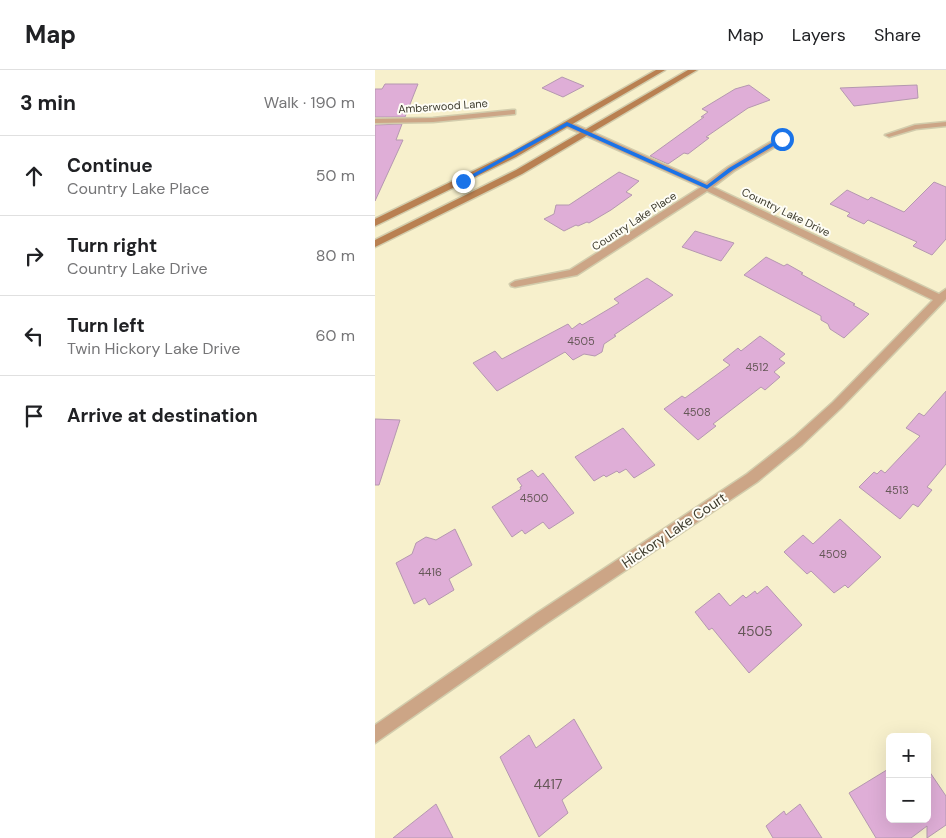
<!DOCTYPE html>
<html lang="en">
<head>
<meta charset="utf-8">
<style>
  body { margin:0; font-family:"DM Sans",sans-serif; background:#f6f6f6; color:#202124 }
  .controls { position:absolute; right:15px; bottom:15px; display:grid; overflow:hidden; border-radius:8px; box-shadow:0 5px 20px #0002 }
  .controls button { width:45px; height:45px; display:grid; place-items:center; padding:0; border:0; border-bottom:1px solid #e0e0e0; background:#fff; color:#202124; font:25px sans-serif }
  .stop { position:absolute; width:15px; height:15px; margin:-11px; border:4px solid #1a73e8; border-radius:50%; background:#fff }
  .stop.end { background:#1a73e8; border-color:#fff; box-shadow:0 1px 5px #0008 }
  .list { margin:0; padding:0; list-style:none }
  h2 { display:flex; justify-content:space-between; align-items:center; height:65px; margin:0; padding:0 20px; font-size:21px }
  h2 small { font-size:16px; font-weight:400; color:#757577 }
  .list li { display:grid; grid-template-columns:32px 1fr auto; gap:15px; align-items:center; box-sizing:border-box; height:80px; padding:0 20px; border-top:1px solid #e0e0e0 }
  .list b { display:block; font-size:19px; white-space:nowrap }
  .list p { margin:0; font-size:16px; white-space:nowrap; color:#757577 }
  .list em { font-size:16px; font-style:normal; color:#757577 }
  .icon { flex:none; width:28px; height:28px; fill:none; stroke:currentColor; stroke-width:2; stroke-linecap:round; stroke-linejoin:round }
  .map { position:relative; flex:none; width:571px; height:768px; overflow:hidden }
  header { display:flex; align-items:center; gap:30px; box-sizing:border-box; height:70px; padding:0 25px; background:#fff; border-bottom:1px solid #e0e0e0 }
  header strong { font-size:24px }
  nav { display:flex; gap:28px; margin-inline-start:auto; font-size:18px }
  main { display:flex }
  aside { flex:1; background:#fff }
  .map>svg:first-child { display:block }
  .building { fill:#dfaed7; stroke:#b598b0 }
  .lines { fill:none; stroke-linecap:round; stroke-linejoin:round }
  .street-casing { stroke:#d2ccac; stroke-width:3 }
  .secondary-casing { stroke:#d2ccac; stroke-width:3 }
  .street { fill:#cca586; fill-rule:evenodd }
  .secondary { fill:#b98051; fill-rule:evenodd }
  .route { fill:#1a73e8 }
  .labels { text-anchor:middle; stroke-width:4; stroke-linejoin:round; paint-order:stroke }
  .far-street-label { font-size:11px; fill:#3c3a2c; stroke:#fefdf5 }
  .number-label { font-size:11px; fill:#655757 }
  .street-label { font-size:14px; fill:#3c3a2c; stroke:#fefdf5 }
  .near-number-label { font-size:14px; fill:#655757 }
</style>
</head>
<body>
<header>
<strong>Map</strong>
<nav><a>Map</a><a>Layers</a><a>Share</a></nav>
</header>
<main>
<aside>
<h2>3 min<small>Walk · 190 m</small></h2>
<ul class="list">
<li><svg class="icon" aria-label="ahead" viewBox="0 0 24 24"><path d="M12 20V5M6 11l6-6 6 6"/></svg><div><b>Continue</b><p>Country Lake Place</p></div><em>50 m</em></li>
<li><svg class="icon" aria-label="right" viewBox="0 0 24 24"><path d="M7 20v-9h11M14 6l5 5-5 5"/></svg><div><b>Turn right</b><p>Country Lake Drive</p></div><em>80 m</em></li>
<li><svg class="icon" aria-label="left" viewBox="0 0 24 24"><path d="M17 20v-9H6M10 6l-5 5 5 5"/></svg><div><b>Turn left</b><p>Twin Hickory Lake Drive</p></div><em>60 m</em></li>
<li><svg class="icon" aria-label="arrive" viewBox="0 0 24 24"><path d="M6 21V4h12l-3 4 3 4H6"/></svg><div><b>Arrive at destination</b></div></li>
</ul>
</aside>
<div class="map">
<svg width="571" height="768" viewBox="0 0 571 768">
  <rect width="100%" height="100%" fill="#f7f0cc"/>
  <path class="building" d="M 187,7 L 209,16 L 188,27 L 167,18 Z
    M 10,14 L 43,14 L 30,47 L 0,47 L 0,19 L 7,19 Z
    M 374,15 L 395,30 L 373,38 L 331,67 L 334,68 L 313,84 L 309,83 L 293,94 L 275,86 L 329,47 L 326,47 L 333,42 L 327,39 L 360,19 Z
    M 542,15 L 543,28 L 479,36 L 465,18 Z
    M 27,54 L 21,70 L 28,70 L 0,131 L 0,55 Z
    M 244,102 L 264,111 L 251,122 L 257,125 L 236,140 L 214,153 L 212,152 L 203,156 L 201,155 L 189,161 L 169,149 L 179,144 L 181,135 L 194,135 Z
    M 559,112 L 571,117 L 571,169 L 557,185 L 538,176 L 542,172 L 493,150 L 489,154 L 472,146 L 475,143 L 455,134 L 472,120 L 493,130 L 496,127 L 529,142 Z
    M 320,161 L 359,173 L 346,191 L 307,177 Z
    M 391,187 L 409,196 L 412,194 L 428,203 L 426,204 L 480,234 L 478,235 L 494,244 L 469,268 L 455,259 L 453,254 L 446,250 L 446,246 L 369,205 Z
    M 272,208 L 298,225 L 239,265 L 241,266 L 229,274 L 227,282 L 220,286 L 209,284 L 198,290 L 190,282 L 122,321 L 98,293 L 120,281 L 127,289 L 193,254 L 197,259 L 205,253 L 207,255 L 244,233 L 239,229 Z
    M 385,266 L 410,284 L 404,289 L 410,293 L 399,302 L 405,307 L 390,320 L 386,317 L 338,354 L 341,356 L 323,370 L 289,339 L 307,326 L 310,328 L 355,295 L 348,290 L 363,278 L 366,281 Z
    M 571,321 L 571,394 L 552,417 L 557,420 L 543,437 L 538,434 L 525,449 L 484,417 L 499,402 L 502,404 L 506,400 L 510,403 L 545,366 L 531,358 L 544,343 L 549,346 Z
    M 0,349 L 25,350 L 4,415 L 0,415 Z
    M 248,358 L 280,395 L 259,408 L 251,399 L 244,403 L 242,401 L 231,407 L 229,405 L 219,411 L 200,387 Z
    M 157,400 L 163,407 L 168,403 L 199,443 L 174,459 L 168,452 L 150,464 L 147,460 L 137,467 L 117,437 L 146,419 L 145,417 L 147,416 L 142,409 Z
    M 465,449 L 506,487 L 473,518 L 470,515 L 459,523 L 436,501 L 432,504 L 409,482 L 428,465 L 438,474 Z
    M 80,459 L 97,495 L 74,509 L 79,520 L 54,535 L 50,528 L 39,534 L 21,493 L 37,484 L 41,473 L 51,467 L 61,470 Z
    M 392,516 L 427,555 L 374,603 L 337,558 L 334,560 L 320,542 L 344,523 L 355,536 L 368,525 L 371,528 L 380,521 L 382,524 Z
    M 199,649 L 227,698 L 187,730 L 193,743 L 164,767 L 125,687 L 154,665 L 161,678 Z
    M 515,698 L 515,749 L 552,749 L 552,698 L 571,726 L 571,755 L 552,768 L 552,756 L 536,768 L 501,768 L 474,723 Z
    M 61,734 L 78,768 L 18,768 Z
    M 425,734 L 447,768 L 398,768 L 391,756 L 409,741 L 411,745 Z"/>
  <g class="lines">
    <defs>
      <path id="street" d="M 137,40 L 140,40 L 140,44 L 58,52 L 0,53 L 0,49 L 58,48 Z
        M 189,52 L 195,52 L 331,113 L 353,97 L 404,67 L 410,67 L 410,71 L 359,101 L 338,117 L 564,224 L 571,219 L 571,229 L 466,338 L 427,375 L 382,412 L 172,553 L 0,673 L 0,655 L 162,543 L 372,404 L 419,367 L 458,332 L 558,230 L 332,121 L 202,205 L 140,217 L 136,216 L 135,214 L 140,211 L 195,200 L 326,117 L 189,56 Z
        M 571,52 L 571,56 L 541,59 L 514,67 L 510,65 L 540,55 Z"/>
      <path id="secondary" d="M 281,0 L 290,0 L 141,87 L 0,156 L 0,149 L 135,83 Z
        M 313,0 L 322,0 L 147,104 L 0,177 L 0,170 L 141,100 Z"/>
    </defs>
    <use href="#street" class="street-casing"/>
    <use href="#secondary" class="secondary-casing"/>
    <use href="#street" class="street"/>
    <use href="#secondary" class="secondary"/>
  </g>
  <path class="route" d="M 192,52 L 332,115 L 354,98 L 405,68 L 410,69 L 358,100 L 332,119 L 192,56 L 90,112 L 85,111 Z"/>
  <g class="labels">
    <g class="far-street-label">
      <text transform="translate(68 36) rotate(-4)" y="4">Amberwood Lane</text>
      <text transform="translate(411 142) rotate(26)" y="4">Country Lake Drive</text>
      <text transform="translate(259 151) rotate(-33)" y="4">Country Lake Place</text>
    </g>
    <g class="number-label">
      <text x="206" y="275">4505</text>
      <text x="382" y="301">4512</text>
      <text x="322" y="346">4508</text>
      <text x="522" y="424">4513</text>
      <text x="159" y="432">4500</text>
      <text x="458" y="488">4509</text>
      <text x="55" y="506">4416</text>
    </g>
    <g class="street-label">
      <text transform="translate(299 460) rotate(-34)" y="5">Hickory Lake Court</text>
    </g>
    <g class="near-number-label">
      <text x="380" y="566">4505</text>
      <text x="173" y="719">4417</text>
    </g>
  </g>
</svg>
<div class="controls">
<button>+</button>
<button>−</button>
</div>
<div class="stop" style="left:407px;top:69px"></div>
<div class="stop end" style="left:88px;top:111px"></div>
</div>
</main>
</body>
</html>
